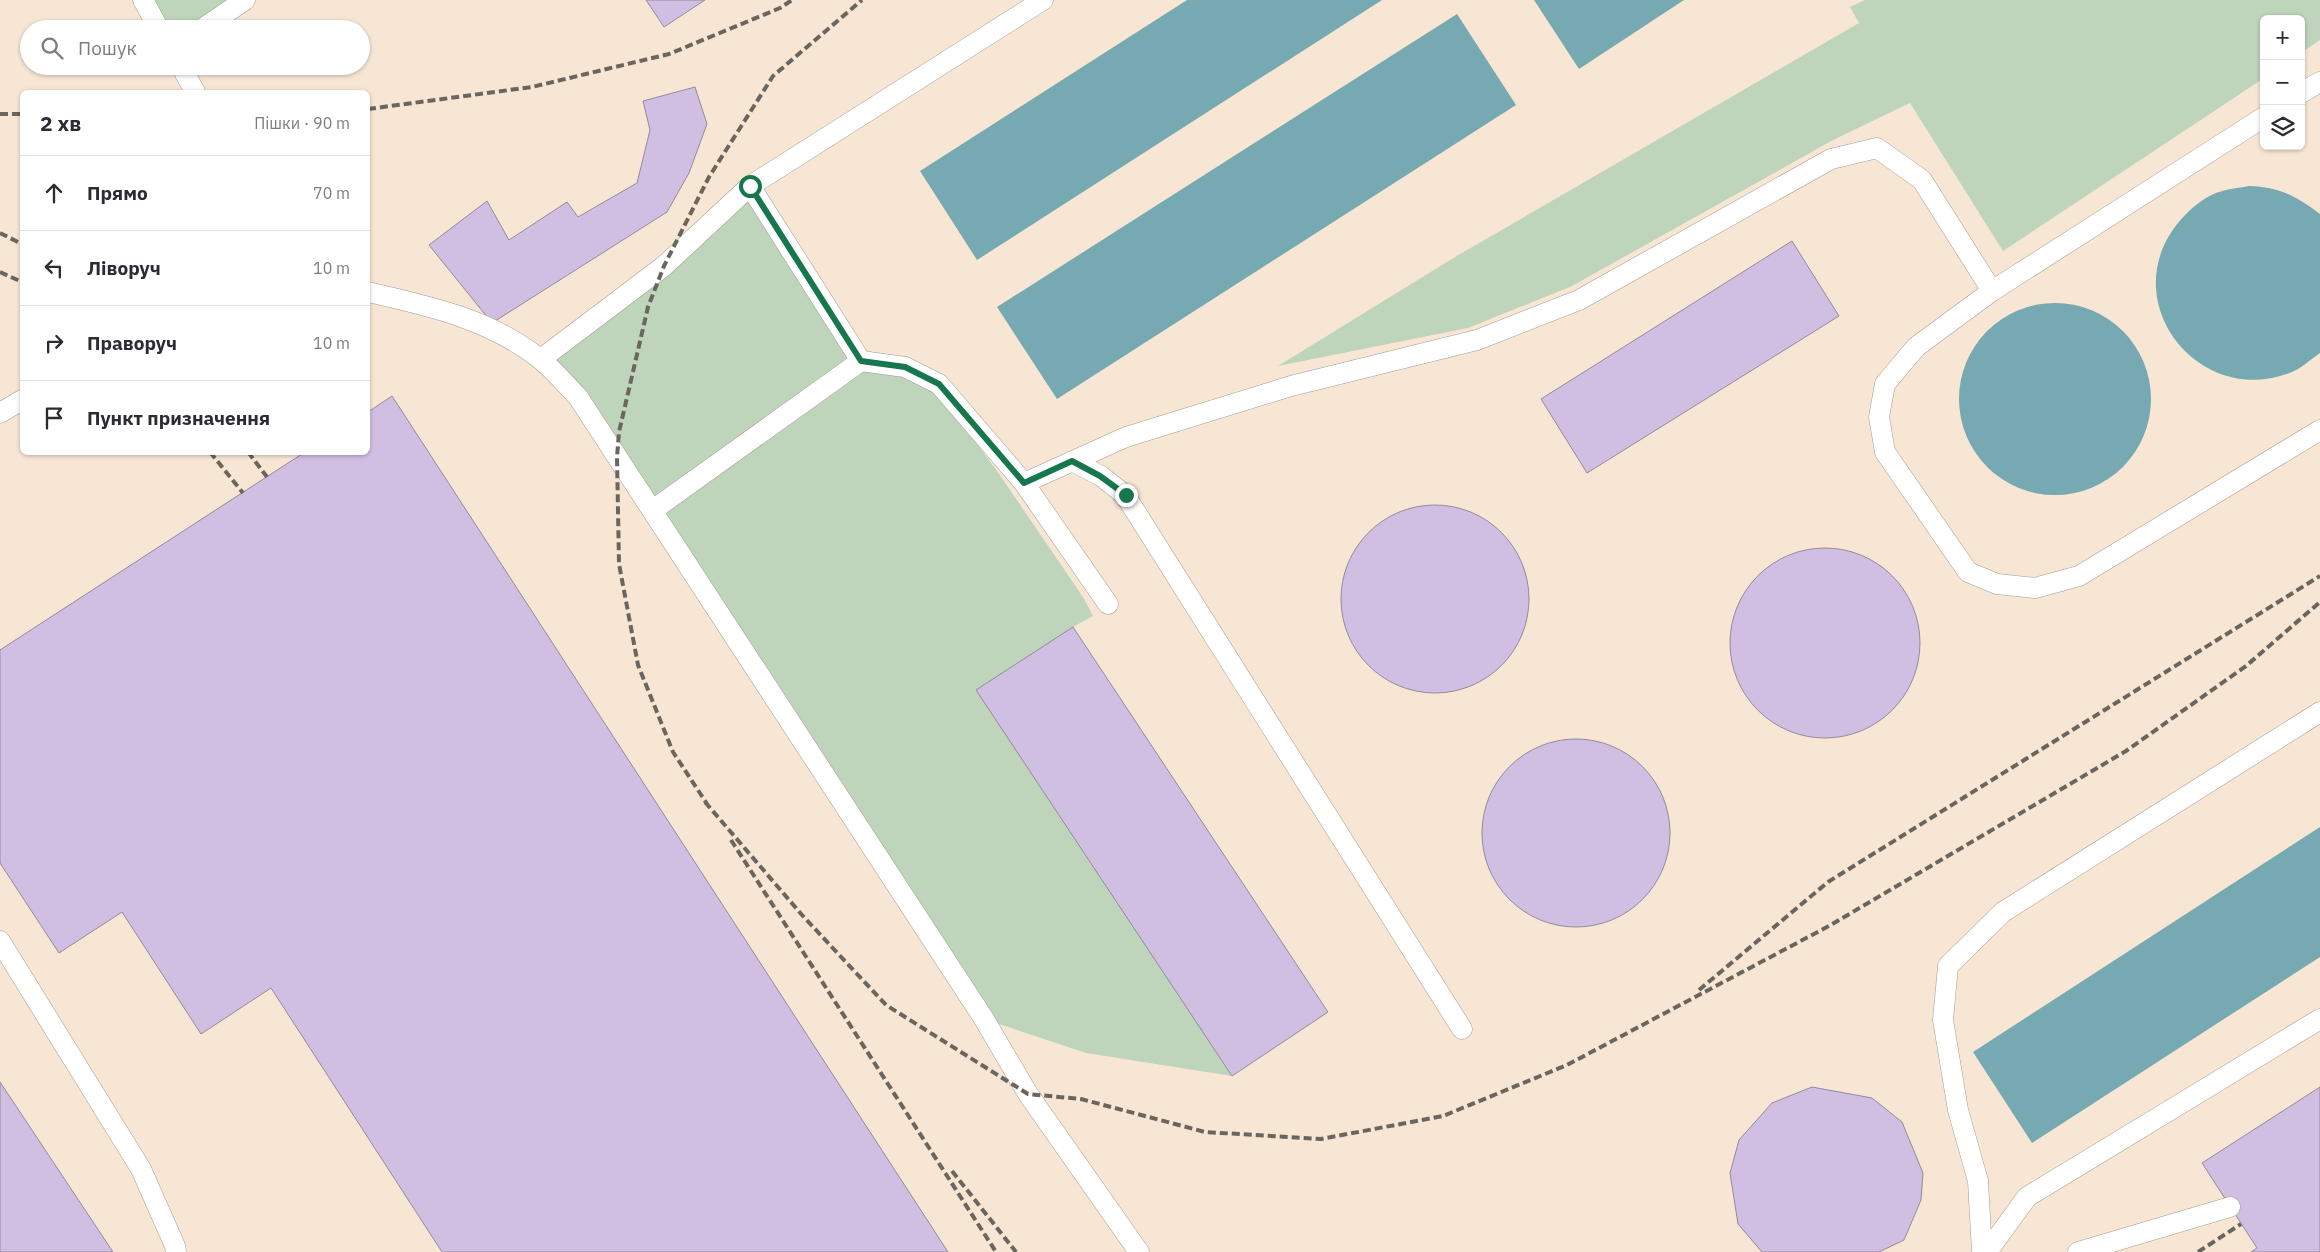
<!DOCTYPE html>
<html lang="uk">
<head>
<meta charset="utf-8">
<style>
  body { margin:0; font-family:"IBM Plex Sans",sans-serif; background:#f2f2f3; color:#2b2b33 }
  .controls { position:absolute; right:15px; top:15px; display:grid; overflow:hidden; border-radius:8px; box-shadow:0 1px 4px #0004 }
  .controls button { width:45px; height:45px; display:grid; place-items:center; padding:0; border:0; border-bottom:1px solid #e1e1e2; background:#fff; color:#2b2b33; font:25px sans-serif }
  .stop { position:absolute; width:15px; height:15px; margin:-11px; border:4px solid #16764d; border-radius:50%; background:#fff }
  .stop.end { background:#16764d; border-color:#fff; box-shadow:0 1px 5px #0008 }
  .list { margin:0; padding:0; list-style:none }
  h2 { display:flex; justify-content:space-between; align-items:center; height:65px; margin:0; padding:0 20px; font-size:21px }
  h2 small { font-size:16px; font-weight:400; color:#7c7c81 }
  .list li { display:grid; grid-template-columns:32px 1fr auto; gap:15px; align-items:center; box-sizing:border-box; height:75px; padding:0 20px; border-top:1px solid #e1e1e2 }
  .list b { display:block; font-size:19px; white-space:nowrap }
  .list em { font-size:16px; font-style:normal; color:#7c7c81 }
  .icon { flex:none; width:28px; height:28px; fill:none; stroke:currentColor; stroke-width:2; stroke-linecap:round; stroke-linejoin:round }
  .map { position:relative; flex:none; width:2320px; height:1252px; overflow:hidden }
  .search { position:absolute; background:#fff; box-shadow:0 1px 4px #0004; left:20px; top:20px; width:350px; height:55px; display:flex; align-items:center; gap:12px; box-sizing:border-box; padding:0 18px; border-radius:28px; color:#7c7c81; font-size:19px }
  .panel { position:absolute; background:#fff; box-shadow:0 1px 4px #0004; left:20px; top:90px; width:350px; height:365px; border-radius:8px }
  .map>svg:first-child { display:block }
  .industrial { fill:#f8e6d5; fill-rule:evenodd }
  .green { fill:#bed4bb }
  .water { fill:#76a9b1 }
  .building { fill:#d1bee3; stroke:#928b99 }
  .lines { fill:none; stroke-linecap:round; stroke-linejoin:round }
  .service-casing { stroke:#a49d8e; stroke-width:21 }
  .service { stroke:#fff; stroke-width:20 }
  .rail { stroke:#6a655d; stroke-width:4; stroke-dasharray:8 4; stroke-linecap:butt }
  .route { stroke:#16764d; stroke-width:6 }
</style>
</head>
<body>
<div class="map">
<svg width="2320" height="1252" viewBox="0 0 2320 1252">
  <rect width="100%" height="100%" fill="#faf2e2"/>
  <path class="industrial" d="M 0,0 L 2320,0 L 2320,1252 L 0,1252 ZM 2264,19 L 2301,19 L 2301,146 L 2264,146 ZM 29,29 L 361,29 L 361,66 L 29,66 ZM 22,92 L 368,92 L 368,452 L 22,452 Z"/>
  <path class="green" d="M 143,0 L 245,0 L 202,29 L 159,29 Z
    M 1865,0 L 2320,0 L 2320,40 L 2301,53 L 2301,19 L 2264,19 L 2264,78 L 2003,251 L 1910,103 L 1833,140 L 1572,286 L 1468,328 L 1278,366 L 1455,257 L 1859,23 L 1850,7 Z
    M 750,186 L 861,361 L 929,379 L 997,471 L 1083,597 L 1093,616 L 1073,627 L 977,690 L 1232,1076 L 1086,1053 L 984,1019 L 541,359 Z"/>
  <path class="water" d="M 1187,0 L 1382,0 L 977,260 L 920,171 Z
    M 1534,0 L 1684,0 L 1579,69 Z
    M 1457,14 L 1516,105 L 1057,399 L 997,307 Z
    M 2249,186 C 2279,187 2297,196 2320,214 L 2320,353 C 2311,359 2302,368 2292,372 C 2200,410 2114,302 2178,223 C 2188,211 2201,199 2216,193 C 2226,189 2239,188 2249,186 Z
    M1959 399a96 96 0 1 1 192 0a96 96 0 1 1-192 0Z
    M 2320,827 L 2320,957 L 2032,1143 L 1973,1052 Z"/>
  <path class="building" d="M 646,0 L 705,0 L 664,27 Z
    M 695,87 L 707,124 L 689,173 L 667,212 L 492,323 L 429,245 L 487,201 L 509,240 L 567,202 L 578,217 L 637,183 L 650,130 L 643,101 Z
    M 1792,241 L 1839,316 L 1587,473 L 1541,399 Z
    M 392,396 L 496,556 L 948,1252 L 442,1252 L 271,988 L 201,1034 L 122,912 L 59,953 L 0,863 L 0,650 L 305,452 L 368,452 L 368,412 Z
    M1341 599a94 94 0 1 1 188 0a94 94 0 1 1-188 0Z
    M1730 643a95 95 0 1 1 190 0a95 95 0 1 1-190 0Z
    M 1073,627 L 1328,1012 L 1232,1076 L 976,690 Z
    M1482 833a94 94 0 1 1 188 0a94 94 0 1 1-188 0Z
    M 0,1082 L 113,1252 L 0,1252 Z
    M 1812,1087 L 1872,1098 L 1902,1122 L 1923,1173 L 1921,1200 L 1904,1240 L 1879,1252 L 1762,1252 L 1738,1224 L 1730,1173 L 1739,1140 L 1772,1103 Z
    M 2320,1087 L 2320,1252 L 2251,1252 L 2257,1248 L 2202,1163 Z"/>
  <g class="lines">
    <defs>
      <path id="service" d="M 143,0 L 159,29
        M 202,29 L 245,0
        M 181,66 L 195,92
        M 2301,93 L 2320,82
        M 2264,117 L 1992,291 L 1916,347 L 1885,384 L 1879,417 L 1885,452 L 1968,572 L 1997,584 L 2035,588 L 2079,576 L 2320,430
        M 368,292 C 429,306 490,319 540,359 C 554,370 566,385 578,397 L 984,1019 L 1028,1094 L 1139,1252
        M 541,359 L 664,266 L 750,186 L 1043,0
        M 861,361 L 905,367 L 939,384 L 1024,483 L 1108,604
        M 0,413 L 22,400
        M 1072,461 L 1101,476 L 1125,495 L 1462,1029
        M 1024,483 L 1126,437 L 1291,386 L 1477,340 L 1579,300 L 1831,159 L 1877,148 L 1922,180 L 1992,291
        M 653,510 L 861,361 L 750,186
        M 0,941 L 141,1169 L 175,1246 L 176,1252
        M 1982,1252 L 1978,1181 L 1958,1110 L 1943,1020 L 1948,966 L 2003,912 L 2320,712
        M 1987,1252 L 2027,1197 L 2320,1019
        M 2078,1252 L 2230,1207"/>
    </defs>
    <use href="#service" class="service-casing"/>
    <use href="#service" class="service"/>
    <path class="rail" d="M 368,109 L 532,87 L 669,54 L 780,8 L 792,0
      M 0,114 L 22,114
      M 0,233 L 22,244
      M 0,272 L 22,282
      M 210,452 L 243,493
      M 248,452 L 267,477
      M 705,802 L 802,915 L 886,1005 L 1028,1094 L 1081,1099 L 1205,1132 L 1321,1139 L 1443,1116 L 1567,1065 L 1829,926 L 2126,751 L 2246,666 L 2320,602
      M 709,807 L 673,752 L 638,665 L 619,564 L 617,457 L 619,432 L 648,307 L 664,266 L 709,177 L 773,76 L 862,0
      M 731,840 L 996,1252
      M 1699,990 L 1828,882 L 2320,576
      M 952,1171 L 1016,1252
      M 2198,1252 L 2241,1224"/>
  </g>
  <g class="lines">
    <path class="route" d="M 750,186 L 861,361 L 905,367 L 939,384 L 1024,483 L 1072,461 L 1100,476 L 1126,495"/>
  </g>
</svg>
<div class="controls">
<button>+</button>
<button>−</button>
<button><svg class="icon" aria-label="layers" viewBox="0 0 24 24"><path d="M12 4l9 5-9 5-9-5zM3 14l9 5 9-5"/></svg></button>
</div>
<div class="stop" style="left:750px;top:186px"></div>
<div class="stop end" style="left:1126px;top:495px"></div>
<div class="search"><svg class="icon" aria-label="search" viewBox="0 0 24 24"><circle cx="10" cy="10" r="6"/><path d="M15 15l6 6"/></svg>Пошук</div>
<section class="panel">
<h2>2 хв<small>Пішки · 90 m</small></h2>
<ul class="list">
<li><svg class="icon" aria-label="ahead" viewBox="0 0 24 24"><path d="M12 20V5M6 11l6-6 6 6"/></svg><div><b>Прямо</b></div><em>70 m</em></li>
<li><svg class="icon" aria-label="left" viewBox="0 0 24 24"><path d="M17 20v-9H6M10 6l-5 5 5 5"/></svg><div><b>Ліворуч</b></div><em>10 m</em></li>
<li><svg class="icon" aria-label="right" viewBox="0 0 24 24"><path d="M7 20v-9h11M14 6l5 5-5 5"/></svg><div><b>Праворуч</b></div><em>10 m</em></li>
<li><svg class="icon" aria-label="arrive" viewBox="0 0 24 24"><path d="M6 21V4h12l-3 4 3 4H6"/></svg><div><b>Пункт призначення</b></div></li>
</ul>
</section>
</div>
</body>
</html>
